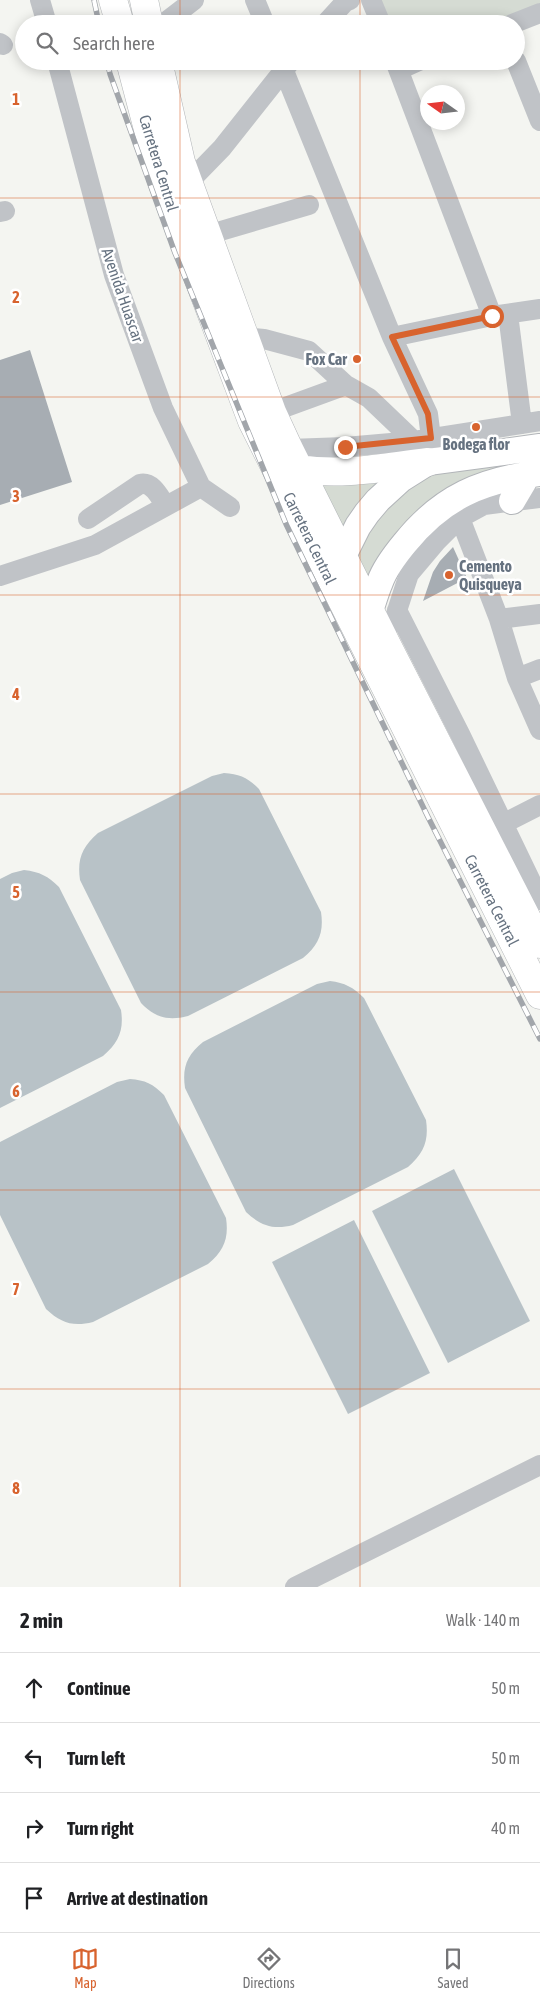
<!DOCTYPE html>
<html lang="en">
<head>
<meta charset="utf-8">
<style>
  body { margin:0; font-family:"Asap Condensed",sans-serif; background:#f2f2f2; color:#202124 }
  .compass { position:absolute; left:420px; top:85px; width:45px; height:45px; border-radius:50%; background:#fff; box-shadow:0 2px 12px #0003; rotate:284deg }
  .stop { position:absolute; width:15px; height:15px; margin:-11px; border:4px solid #d8632e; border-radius:50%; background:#fff }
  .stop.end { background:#d8632e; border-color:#fff; box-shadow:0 1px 5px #0008 }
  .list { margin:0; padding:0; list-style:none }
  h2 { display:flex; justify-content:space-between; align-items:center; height:65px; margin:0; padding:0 20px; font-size:21px }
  h2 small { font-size:16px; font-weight:400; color:#757577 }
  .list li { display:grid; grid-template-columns:32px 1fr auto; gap:15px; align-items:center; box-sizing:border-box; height:70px; padding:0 20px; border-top:1px solid #e0e0e0 }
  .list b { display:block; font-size:19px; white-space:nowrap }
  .list em { font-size:16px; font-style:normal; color:#757577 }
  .icon { flex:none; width:28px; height:28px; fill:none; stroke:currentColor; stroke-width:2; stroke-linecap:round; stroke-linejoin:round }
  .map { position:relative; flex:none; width:540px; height:1587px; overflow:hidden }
  .search { position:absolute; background:#fff; box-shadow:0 2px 12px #0003; left:15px; right:15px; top:15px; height:55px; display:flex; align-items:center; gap:12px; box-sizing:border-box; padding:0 18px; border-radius:28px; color:#757577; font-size:19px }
  .sheet { height:345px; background:#fff }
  nav { display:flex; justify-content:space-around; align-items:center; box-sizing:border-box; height:70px; border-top:1px solid #e0e0e0; background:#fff; font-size:14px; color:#757577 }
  nav a { display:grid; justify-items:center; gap:2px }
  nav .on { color:#d8632e }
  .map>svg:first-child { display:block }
  .green { fill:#d5dbd3 }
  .water { fill:#b8c2c7 }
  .building { fill:#a7adb3 }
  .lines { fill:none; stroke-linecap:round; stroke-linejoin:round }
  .major-casing { stroke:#b2b5b9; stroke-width:28 }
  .highway-casing { stroke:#b3b6b9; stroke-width:29 }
  .minor { stroke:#c0c3c7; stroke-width:20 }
  .major { stroke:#fff; stroke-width:26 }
  .highway { stroke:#fff; stroke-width:28 }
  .rail-casing { stroke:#a2a6ab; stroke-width:5.5 }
  .rail { stroke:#fff; stroke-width:4; stroke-dasharray:11; stroke-linecap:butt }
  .route { stroke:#d8632e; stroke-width:6 }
  .grid { fill:none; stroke:#d8632e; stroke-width:1; stroke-opacity:0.55 }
  .poi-dot { fill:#d8632e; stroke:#fff; stroke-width:2 }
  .labels { text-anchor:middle; stroke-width:5; stroke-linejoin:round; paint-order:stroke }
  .street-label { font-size:16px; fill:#667280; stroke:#fff }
  .poi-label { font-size:16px; font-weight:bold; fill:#667280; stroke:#fff; text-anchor:end }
  .grid-label { font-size:16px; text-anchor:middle; font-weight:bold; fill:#d8632e; stroke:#fff; stroke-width:5; stroke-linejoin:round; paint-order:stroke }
</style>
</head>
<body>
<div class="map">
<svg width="540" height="1587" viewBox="0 0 540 1587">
  <rect width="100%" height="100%" fill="#f4f5f1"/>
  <path class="green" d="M 381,0 L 540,0 L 540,3 L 491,24 L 391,24 Z
    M 540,452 L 370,582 L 354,549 L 362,528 L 416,476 Z
    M 394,474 L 343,527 L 320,481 Z"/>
  <path class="water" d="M 224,773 C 240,774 248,778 259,789 L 321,912 C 324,932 319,945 303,958 L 188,1016 C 169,1021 155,1018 141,1003 L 80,880 C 77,859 82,847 98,833 L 212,776 Z
    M 24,870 C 40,872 48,876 59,887 L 121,1010 C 124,1030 119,1042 103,1056 L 0,1108 L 0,879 L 12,873 Z
    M 330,981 C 345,983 353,987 364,998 L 426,1120 C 429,1141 424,1153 408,1167 L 293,1225 C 274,1230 261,1226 246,1212 L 185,1088 C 182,1067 187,1055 203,1042 L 317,984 Z
    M 130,1079 C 145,1080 153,1084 164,1095 L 226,1218 C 229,1238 224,1251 208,1264 L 93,1322 C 73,1327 61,1323 46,1309 L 0,1215 L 0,1142 L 117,1082 Z
    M 454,1169 L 530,1321 L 448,1363 L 372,1211 Z
    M 354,1220 L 430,1373 L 348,1414 L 272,1262 Z"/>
  <path class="building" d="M 30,350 L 72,482 L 0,505 L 0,360 Z
    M 453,547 L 467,578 L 423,601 L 433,572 L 440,561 Z"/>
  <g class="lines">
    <defs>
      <path id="major" d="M 512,501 L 528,474
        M 337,574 L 343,556 L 358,526 L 367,513 L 378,500 L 401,479 L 428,462 L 540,447
        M 370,611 C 373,602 376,591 380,582 C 385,568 395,555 405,543 C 442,497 482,480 540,473"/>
      <path id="highway" d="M 113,0 L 120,24
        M 144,0 L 149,24
        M 130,61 L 161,179 L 252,421 L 540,995
        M 158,61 L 181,162 L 272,412 L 289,449 L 387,645 L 540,944
        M 299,469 C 344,476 384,467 428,462"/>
    </defs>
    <use href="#major" class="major-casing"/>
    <use href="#highway" class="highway-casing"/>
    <path class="minor" d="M 40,0 L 47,24
      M 255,0 L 265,24
      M 371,0 L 381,24
      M 163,24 L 194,0
      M 325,24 L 345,2 L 350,0
      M 512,24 L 540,13
      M 0,43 L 3,45
      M 57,61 L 114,275 L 163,408 L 201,487 L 230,507
      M 280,61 L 392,337 L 428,414 L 431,438
      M 395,61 L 492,316
      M 516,61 L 540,121
      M 399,70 L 419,61
      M 188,183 L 222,148 L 291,61
      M 0,212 L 5,211
      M 207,235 L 309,205
      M 508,314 L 522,424
      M 244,337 L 264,339 L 309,351 L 346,385 L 369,398 L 414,441
      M 392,337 L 492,316 L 540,309
      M 272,412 L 346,385
      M 289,449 L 345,447 L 414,441 L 540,421
      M 460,518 L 499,619 L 517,678 L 540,730
      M 88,519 L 140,484 C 153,481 160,498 166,506
      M 0,576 L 95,545 L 201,487
      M 397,610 L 460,734 L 540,900
      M 499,619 L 540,614
      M 393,623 L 409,574 L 436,542 L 460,518 L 484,505 L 540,498
      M 517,678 L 540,669
      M 493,829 L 540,805
      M 295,1587 L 540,1465"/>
    <use href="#major" class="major"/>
    <use href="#highway" class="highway"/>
    <defs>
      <path id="rail" d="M 94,0 L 99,24
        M 107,61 L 110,74 L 175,253 L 286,524 L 428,817 L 540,1039"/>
    </defs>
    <use href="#rail" class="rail-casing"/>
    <use href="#rail" class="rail"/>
  </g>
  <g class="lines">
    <path class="route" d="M 345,447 L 431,438 L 428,414 L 392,337 L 492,316"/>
  </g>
  <path class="grid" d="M 180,0 L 180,24M 360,0 L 360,24M 180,61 L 180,1587M 360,61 L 360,1587M 0,198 L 540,198M 0,397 L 540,397M 0,595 L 540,595M 0,794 L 540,794M 0,992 L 540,992M 0,1190 L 540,1190M 0,1389 L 540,1389"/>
  <g class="poi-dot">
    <circle cx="357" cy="359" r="5"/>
    <circle cx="476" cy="427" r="5"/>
    <circle cx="449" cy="575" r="5"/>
  </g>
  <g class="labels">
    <g class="street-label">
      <text transform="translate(159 163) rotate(73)" y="6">Carretera Central</text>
      <text transform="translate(123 295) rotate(71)" y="6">Avenida Huascar</text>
      <text transform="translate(310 538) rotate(64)" y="6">Carretera Central</text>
      <text transform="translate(492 900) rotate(63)" y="6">Carretera Central</text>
    </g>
    <g class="poi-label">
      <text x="347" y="365">Fox Car</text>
      <text x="476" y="450" text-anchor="middle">Bodega flor</text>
      <text x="459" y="572" text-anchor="start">Cemento<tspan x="459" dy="18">Quisqueya</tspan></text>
    </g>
  </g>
  <g class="grid-label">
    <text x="16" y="105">1</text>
    <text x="16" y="303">2</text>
    <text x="16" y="502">3</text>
    <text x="16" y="700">4</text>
    <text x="16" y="898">5</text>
    <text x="16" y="1097">6</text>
    <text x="16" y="1295">7</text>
    <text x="16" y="1494">8</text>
  </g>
</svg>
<svg class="compass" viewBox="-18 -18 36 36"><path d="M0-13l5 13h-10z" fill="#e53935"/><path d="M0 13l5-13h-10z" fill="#757577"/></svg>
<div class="stop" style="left:492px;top:316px"></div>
<div class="stop end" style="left:345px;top:447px"></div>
<div class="search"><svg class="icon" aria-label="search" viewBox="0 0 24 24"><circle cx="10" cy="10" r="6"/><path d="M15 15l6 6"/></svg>Search here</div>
</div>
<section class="sheet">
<h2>2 min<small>Walk · 140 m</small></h2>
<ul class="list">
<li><svg class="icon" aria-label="ahead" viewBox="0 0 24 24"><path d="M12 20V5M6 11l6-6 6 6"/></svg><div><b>Continue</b></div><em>50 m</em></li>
<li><svg class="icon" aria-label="left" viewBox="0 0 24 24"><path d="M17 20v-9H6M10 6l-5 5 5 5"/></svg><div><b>Turn left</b></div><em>50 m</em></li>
<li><svg class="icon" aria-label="right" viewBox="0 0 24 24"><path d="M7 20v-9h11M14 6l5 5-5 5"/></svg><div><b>Turn right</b></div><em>40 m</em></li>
<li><svg class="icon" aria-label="arrive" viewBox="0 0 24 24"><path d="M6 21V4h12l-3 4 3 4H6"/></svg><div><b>Arrive at destination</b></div></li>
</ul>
</section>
<nav>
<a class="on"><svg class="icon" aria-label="map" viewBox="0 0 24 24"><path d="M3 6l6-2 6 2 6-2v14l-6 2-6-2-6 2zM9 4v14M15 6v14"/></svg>Map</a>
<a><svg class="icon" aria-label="directions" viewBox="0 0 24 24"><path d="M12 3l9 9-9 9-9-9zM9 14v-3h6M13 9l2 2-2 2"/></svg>Directions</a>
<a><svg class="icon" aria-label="saved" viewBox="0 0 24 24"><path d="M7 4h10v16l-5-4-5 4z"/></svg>Saved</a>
</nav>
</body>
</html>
